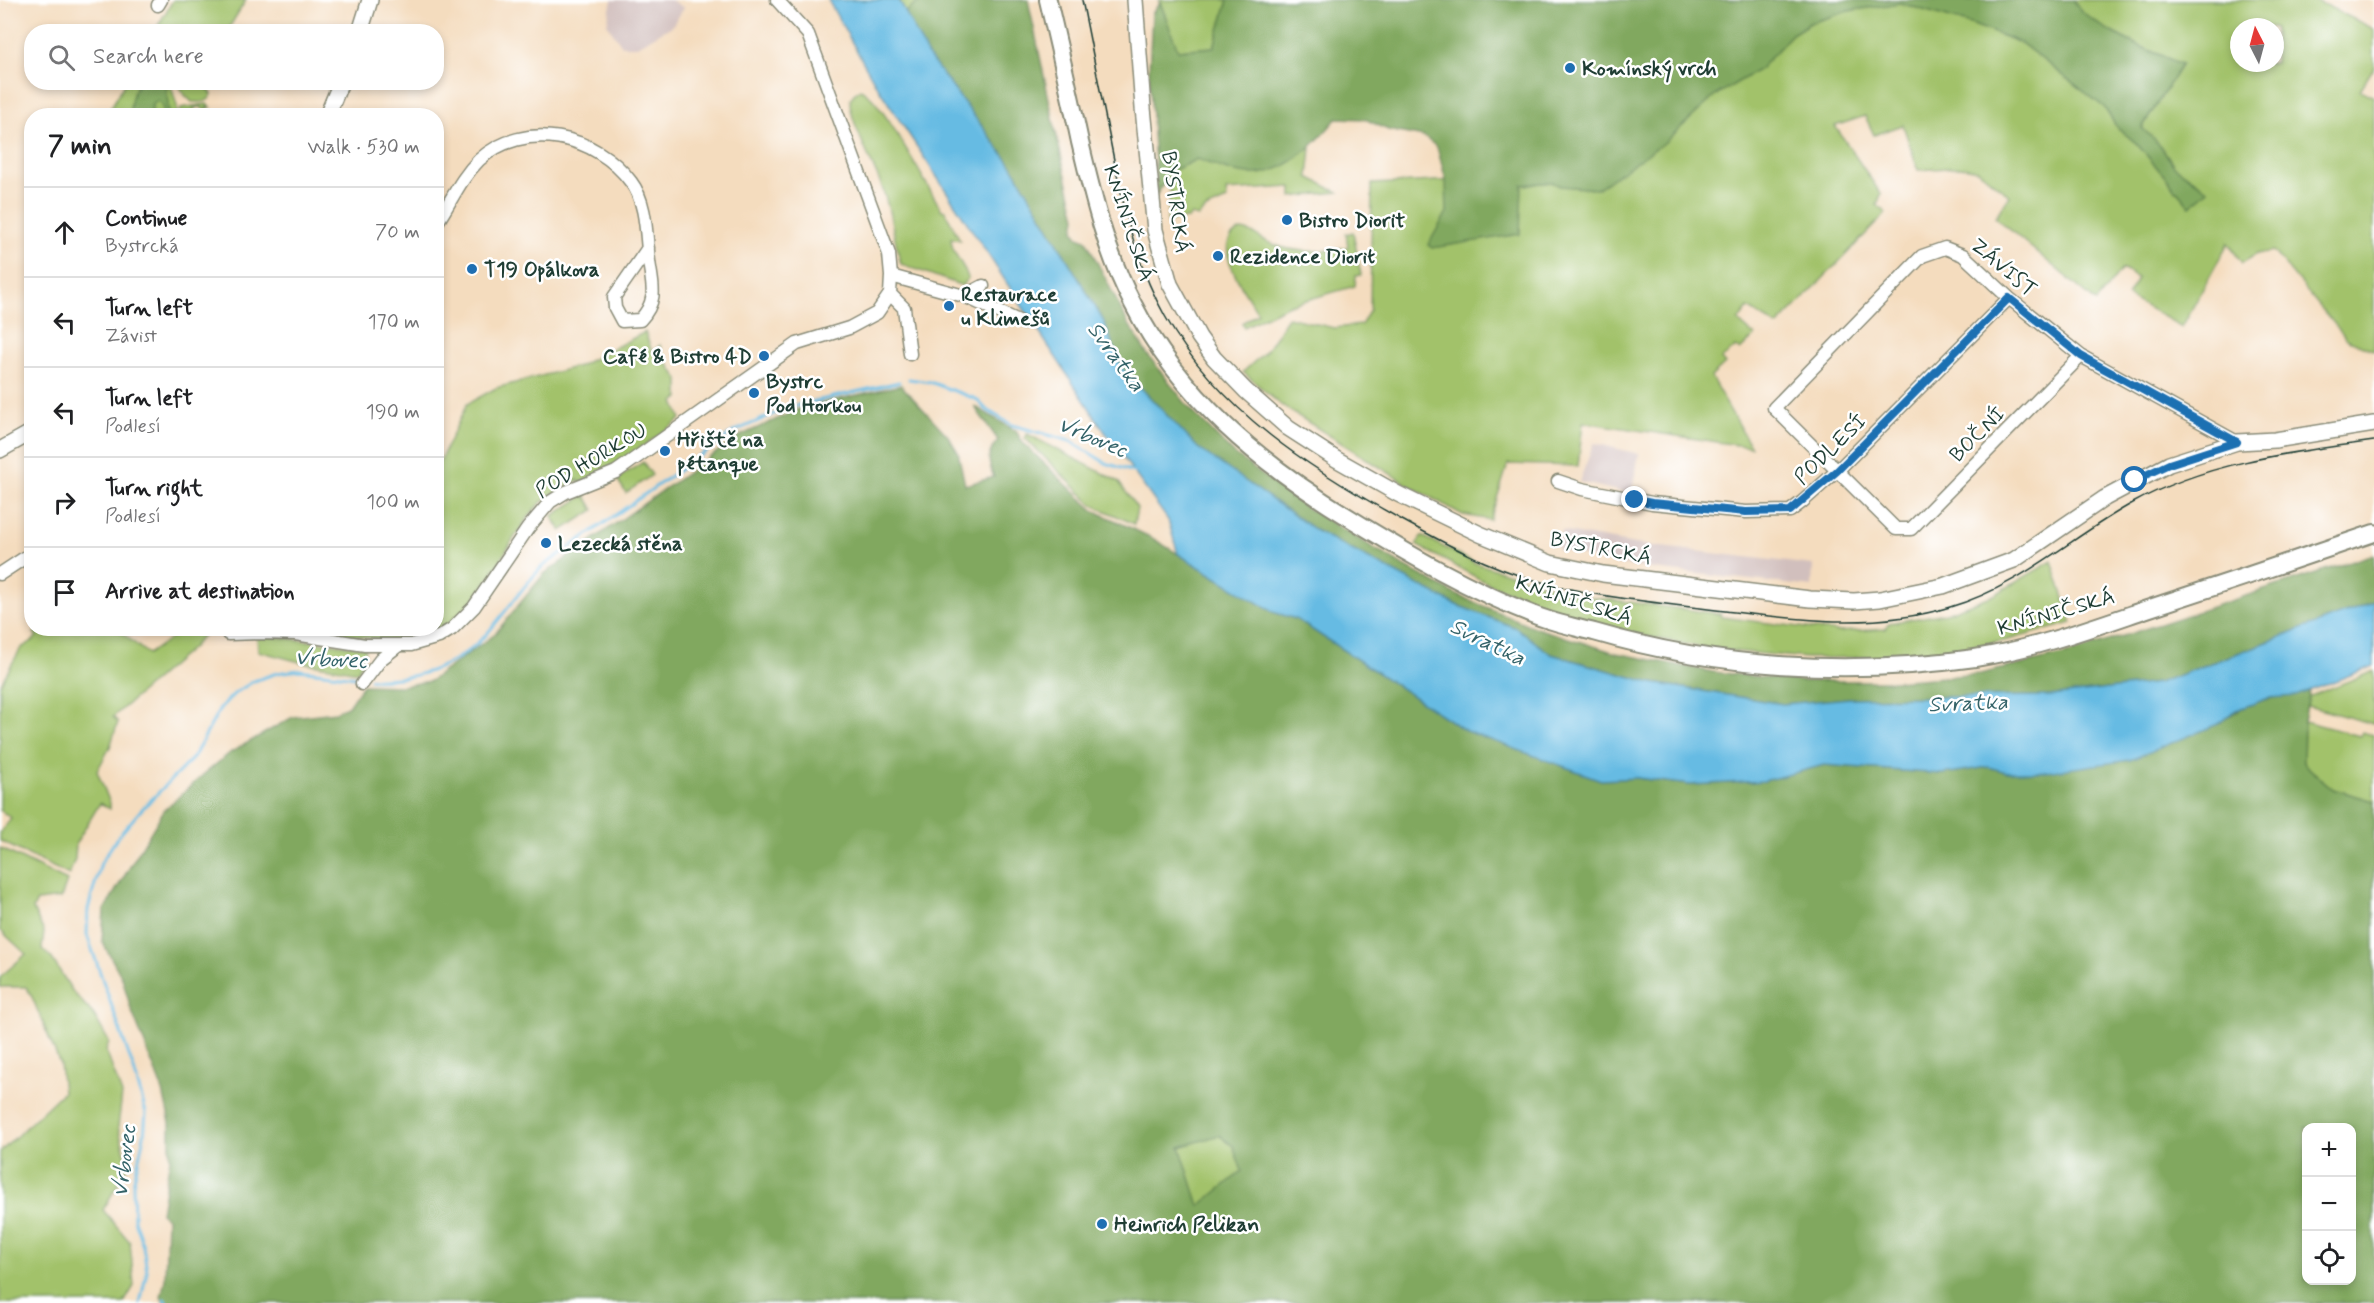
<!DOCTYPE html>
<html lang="en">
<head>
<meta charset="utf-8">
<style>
  body { margin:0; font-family:Mynerve,sans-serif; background:#f6f6f6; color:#202124 }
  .controls { position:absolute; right:18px; bottom:18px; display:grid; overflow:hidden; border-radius:12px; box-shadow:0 3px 9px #0003 }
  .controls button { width:54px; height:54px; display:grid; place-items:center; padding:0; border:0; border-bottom:2px solid #e0e0e0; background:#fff; color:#202124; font:30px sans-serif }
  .compass { position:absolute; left:2230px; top:18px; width:54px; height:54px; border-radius:50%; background:#fff; box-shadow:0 3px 9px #0003; rotate:354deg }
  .stop { position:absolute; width:18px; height:18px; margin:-14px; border:4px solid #1f6fb2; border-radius:50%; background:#fff }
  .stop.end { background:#1f6fb2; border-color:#fff; box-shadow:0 2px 6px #0008 }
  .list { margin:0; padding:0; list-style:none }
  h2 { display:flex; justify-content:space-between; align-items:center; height:78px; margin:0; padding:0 24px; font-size:26px }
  h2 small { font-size:20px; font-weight:400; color:#757577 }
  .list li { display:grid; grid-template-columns:39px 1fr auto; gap:18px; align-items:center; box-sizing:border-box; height:90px; padding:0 24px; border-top:2px solid #e0e0e0 }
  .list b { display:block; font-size:22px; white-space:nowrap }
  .list p { margin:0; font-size:20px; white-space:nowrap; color:#757577 }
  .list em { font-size:20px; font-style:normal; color:#757577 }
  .icon { flex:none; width:33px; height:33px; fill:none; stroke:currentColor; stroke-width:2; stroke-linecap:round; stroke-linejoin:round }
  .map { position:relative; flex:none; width:2374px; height:1303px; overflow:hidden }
  .search { position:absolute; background:#fff; box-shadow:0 3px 9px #0003; left:24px; top:24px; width:420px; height:66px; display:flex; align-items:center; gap:15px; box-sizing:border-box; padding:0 21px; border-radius:24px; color:#757577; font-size:22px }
  .panel { position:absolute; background:#fff; box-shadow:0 3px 9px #0003; left:24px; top:108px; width:420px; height:528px; border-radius:24px }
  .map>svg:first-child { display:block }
  .industrial { fill:#d1bfbd }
  .green { fill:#a2c26a; stroke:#60804f; stroke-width:1.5; fill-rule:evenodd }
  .forest { fill:#81a85e; stroke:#507249; stroke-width:1.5; fill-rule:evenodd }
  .water { fill:#66bbe3; stroke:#427c8c; stroke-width:1.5 }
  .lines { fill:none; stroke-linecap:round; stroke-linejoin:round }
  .stream { stroke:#66bbe3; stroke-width:3 }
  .minor-casing { stroke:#8a8c79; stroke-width:15 }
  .tertiary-casing { stroke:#8a8c79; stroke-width:18 }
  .secondary-casing { stroke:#8a8c79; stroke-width:20 }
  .minor { stroke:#fff; stroke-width:12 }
  .tertiary { stroke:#fff; stroke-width:15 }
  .secondary { stroke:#fff; stroke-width:16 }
  .tram { stroke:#1f3d34; stroke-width:1.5 }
  .route { stroke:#1f6fb2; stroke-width:8 }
  .poi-dot { fill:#1f6fb2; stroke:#fff; stroke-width:2 }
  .labels { text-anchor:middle; stroke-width:5; stroke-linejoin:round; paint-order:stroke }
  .poi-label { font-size:21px; font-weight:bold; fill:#1f3d34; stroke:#fff; text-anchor:start }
  .street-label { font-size:21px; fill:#1f3d34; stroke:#fff }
  .water-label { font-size:22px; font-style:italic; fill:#346369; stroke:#fff }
</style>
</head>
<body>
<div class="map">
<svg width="2374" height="1303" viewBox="0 0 2374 1303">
  <rect width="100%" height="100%" fill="#fff"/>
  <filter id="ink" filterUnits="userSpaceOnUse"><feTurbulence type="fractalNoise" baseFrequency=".0167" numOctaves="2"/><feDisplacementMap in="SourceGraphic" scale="12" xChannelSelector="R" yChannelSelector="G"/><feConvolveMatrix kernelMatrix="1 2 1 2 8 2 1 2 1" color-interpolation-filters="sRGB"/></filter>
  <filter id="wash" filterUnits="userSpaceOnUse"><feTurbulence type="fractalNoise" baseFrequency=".008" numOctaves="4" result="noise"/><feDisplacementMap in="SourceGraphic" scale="24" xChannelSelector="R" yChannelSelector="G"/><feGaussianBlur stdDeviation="1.35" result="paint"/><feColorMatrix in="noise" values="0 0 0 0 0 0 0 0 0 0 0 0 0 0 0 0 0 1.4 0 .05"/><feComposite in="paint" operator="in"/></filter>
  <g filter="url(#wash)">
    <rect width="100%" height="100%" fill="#f4dcbe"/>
    <path class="industrial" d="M 612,0 L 671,0 L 684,8 L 672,26 L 637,46 L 622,46 L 607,24 Z
      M 1594,443 L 1639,454 L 1631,494 L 1579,482 Z
      M 1561,531 L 1636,544 L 1813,565 L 1812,587 L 1619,565 L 1557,549 Z"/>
    <path class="green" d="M 173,0 L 246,0 L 227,31 L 155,31 Z
      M 899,0 L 921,0 L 905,13 Z
      M 1159,0 L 1228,0 L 1214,47 L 1177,50 Z
      M 2074,0 L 2315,0 L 2374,29 L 2374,67 L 2360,90 L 2374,97 L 2374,351 L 2347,339 L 2273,251 L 2257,254 L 2242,263 L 2228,243 L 2182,327 L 2127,296 L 2138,278 L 2122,269 L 2096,302 L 1995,217 L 2010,196 L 1978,170 L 1963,167 L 1918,170 L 1903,125 L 1874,135 L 1865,116 L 1835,126 L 1881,194 L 1877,205 L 1886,213 L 1777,326 L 1748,308 L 1738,321 L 1755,336 L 1740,350 L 1736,347 L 1721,359 L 1725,364 L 1711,377 L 1751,447 L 1583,422 L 1578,466 L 1508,464 L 1490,520 L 1463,515 L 1410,486 L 1282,406 L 1243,372 L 1266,351 L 1288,317 L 1334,328 L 1361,325 L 1370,310 L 1372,184 L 1457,180 L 1522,185 L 1552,182 L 1560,186 L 1665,142 L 1716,95 L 1760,69 L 1792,34 L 1810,23 L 1848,11 L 1900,3 L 1971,24 L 2021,43 L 2104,107 L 2116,126 L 2137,144 L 2190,206 L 2208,189 L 2174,166 L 2161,146 L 2142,128 L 2181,64 C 2159,55 2091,26 2077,9 C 2077,8 2074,1 2074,0 ZM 2239,27 L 2275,27 L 2275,63 L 2239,63 Z
      M 125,83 L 170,83 L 177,106 L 177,115 L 106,116 Z
      M 178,83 L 203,83 L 212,94 C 209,103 201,102 192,102 L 184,94 Z
      M 860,89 C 880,95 928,189 942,210 L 945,211 L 960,240 L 951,238 C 951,254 964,263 968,278 L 963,286 L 901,264 C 893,235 890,203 877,175 C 870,160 850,118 850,103 C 850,96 855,93 860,89 Z
      M 207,104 L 212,108 L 207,107 L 207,110 L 203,110 L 202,107 L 194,108 L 194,111 L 186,112 L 186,115 L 180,115 L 181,108 Z
      M 1311,148 L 1308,177 L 1338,192 L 1292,197 L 1292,187 L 1226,191 L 1227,200 L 1206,209 L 1198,217 L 1191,215 L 1188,219 L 1175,220 L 1167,224 L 1172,171 L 1197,159 L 1230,171 L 1277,168 Z
      M 1241,230 C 1254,231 1261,239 1272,244 C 1297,254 1322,252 1348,247 L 1346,234 L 1353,232 L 1361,275 L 1356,276 L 1355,286 L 1289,305 L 1244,327 L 1242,323 L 1258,313 C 1246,293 1207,243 1241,230 Z
      M 645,332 L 652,352 L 660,345 L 664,358 L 679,380 L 679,398 L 674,402 L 681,419 C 649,443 617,465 581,483 L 578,480 C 564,488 547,495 536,508 C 496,553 478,629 409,640 C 386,643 362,635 342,635 L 340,629 L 436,628 L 437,465 L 439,463 L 467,404 L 496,388 L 579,366 Z
      M 1027,434 L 1118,481 L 1137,508 L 1134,524 L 1093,505 L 1025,438 Z
      M 643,462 L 652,475 L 626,493 L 617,479 Z
      M 585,495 L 594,510 L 561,531 L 552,516 Z
      M 1422,536 L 1475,563 L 1582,596 L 1721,614 L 1722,617 L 1838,632 L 1886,629 L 1889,623 L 1946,613 L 1994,595 L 2052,561 L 2072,623 L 2004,641 L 1934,653 L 1892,657 L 1807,658 L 1711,649 L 1618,631 L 1564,613 L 1489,584 L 1416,545 Z
      M 37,629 L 117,629 L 148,654 L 184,629 L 199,629 L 204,634 L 193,647 L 113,717 L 118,722 L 110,747 L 97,771 L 110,803 L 110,809 L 100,803 L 76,843 L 75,859 L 69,875 L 0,841 L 0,833 L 11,818 L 0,810 L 0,685 L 21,648 L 33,641 L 37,636 L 34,633 Z
      M 257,636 L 277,637 L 366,648 L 362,665 L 360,665 L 358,672 L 300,662 L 258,651 Z
      M 2374,671 L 2374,724 L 2307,706 L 2308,697 Z
      M 2304,721 L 2360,736 L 2362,732 L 2374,735 L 2374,801 L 2333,789 L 2303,763 Z
      M 0,848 L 67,881 L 61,898 L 37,901 L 33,909 L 44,932 L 42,949 L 51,957 L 73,992 L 94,1015 L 109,1042 L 106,1051 L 122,1094 L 118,1127 L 127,1160 L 126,1170 L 103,1210 L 130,1242 L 134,1286 L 124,1303 L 0,1303 L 0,1152 L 63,1092 L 60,1064 L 32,997 L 26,987 L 0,987 L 0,977 L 26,954 L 0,930 Z
      M 1219,1135 L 1233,1146 L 1243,1171 L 1199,1207 L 1180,1147 Z"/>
    <path class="forest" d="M 921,0 L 1028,0 L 1059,147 L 1076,217 L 1074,231 L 1078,237 L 1086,240 L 1128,323 L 1147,354 L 1190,409 L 1233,453 L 1302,505 L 1402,565 L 1457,595 L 1536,628 L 1616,653 L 1713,672 L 1802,681 L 1895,681 L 1980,674 L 2071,653 L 2374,554 L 2374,602 L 2158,683 L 2050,696 L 1850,698 L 1783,704 L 1652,683 L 1551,654 L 1516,628 L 1454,604 L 1318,532 L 1198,448 L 1122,368 L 1103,320 L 1012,166 L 927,54 L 905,13 Z
      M 1228,0 L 2074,0 C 2083,24 2156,54 2182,64 L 2142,128 L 2161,146 L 2174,166 L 2208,190 L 2190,206 L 2137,144 L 2116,126 L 2104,107 L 2021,43 L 1971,24 L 1900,3 L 1848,11 L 1810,23 L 1792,34 L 1760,69 L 1716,95 L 1665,142 L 1597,189 L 1560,186 L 1552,182 L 1522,185 L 1520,234 L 1432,248 L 1428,245 L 1447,212 L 1446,180 L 1437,147 L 1424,137 L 1388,130 L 1365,119 L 1337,118 C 1318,141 1289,172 1257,174 C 1236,175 1216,166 1197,159 L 1172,171 L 1157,194 L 1149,72 L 1152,14 L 1160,2 L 1178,50 L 1214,47 Z
      M 138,83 L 166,83 L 169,115 L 164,115 L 162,105 L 158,101 L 152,105 L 152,115 L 131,115 C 129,104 133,92 138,83 Z
      M 901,385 L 948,436 L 958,452 L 965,485 L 994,477 C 987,461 987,454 998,440 L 974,406 L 1016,431 L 1023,443 L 1093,510 L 1152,538 L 1273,612 L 1296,619 L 1466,731 L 1601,780 L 1637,778 L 1690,785 L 1764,781 L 1824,765 L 1943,774 L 1988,767 L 2007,772 L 2218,724 C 2233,712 2249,703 2268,699 C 2283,695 2296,696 2310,690 L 2304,721 L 2303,763 L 2333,789 L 2374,801 L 2374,1303 L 164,1303 L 161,1297 L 165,1280 L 167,1218 L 161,1213 L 170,1158 L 170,1123 L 163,1091 L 131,1009 L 122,978 L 102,941 L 104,910 L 164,810 L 204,774 L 231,752 L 293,717 L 336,712 L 349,705 L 363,685 L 402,686 L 430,681 L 494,635 L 544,574 L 740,436 L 801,408 ZM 2306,1128 L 2352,1128 L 2352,1280 L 2306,1280 ZM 1219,1135 L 1233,1146 L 1242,1171 L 1199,1206 L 1180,1147 Z"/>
    <path class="water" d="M 828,0 L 899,0 L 927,54 L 1012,166 L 1103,320 L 1122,368 L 1198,448 L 1318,532 L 1454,604 L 1516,628 L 1551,654 L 1652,683 L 1783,704 L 1850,698 L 2050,696 L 2158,683 L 2374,602 L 2374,666 L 2296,696 L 2269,698 L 2236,710 L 2218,724 L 2130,760 L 2046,772 L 2007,772 L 1988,767 L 1943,774 L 1824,765 L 1764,781 L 1690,785 L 1637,778 L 1601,780 L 1466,731 L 1296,619 L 1273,612 L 1178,554 L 1168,520 L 1105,432 L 875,83 Z"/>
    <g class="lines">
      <path class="stream" d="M 909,379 L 930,382 L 976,399 L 987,410 L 1012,425 L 1070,441 L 1106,463 L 1134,472
        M 370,679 C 421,681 463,665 495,624 C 511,605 524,585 542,567 L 733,432 L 790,407 L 899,382
        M 164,1299 L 167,1303
        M 140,1303 L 147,1271 L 143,1246 L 134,1220 L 133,1184 L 144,1136 L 146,1113 L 134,1070 L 87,935 L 88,909 L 101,863 L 117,838 L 141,810 L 193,758 L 221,707 L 235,693 L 254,681 L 277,673 L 299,670 L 364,678"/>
    </g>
  </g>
  <g filter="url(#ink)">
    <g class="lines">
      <defs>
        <path id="minor" d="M 158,5 L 161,0
          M 436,224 C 451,202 460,179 479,160 C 524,119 596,134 631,182 C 647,203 646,235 649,261 C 652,285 659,300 640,320 L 622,321 L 615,308 L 614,297 L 648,248
          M 891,276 L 964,296 L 1023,323
          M 890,294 L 904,308 L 910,354
          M 964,296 L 983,286
          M 2081,356 L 1911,529 L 1896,529 L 1774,408 L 1922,256 L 1945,248 L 1963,255 L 2009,298 L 2081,356 L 2237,442
          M 1558,481 L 1582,489 L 1652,503 L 1746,512 L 1790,511 L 1802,502 L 1837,471 L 2009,298
          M 0,574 L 32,553
          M 228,634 L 260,633 L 295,634 L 365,645 L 399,645
          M 362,684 L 381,659 L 399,645 L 411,645 L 439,637 L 452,629 L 474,607 L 528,528 L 550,502 L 566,492 L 616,472 L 797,344 L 849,328 L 877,313 L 890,294 L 891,276 L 889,254 L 808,34 L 777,0"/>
        <path id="tertiary" d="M 1135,0 L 1143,108 L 1155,230 L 1170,284 L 1199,337 L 1214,358 L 1246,391 L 1288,428 L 1336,459 L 1398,494 L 1480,534 L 1550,563 L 1603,574 L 1810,599 L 1854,601 L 1880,599 L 1943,586 L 2014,560 L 2105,498 L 2169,464 L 2237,442 L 2275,440 L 2374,424
          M 360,32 L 370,0
          M 327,116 L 341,82
          M 0,450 L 32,432"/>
        <path id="secondary" d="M 1048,0 C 1059,47 1070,94 1080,142 C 1093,197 1106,253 1133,304 C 1180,397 1260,463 1348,517 C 1408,554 1470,590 1537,616 C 1555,623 1575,627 1594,632 C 1717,668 1848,676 1975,658 C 2034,649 2091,628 2147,609 C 2223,584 2298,559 2374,533"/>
      </defs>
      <use href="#minor" class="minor-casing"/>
      <use href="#tertiary" class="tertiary-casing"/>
      <use href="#secondary" class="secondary-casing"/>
      <use href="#minor" class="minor"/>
      <use href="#tertiary" class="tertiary"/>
      <use href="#secondary" class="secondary"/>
      <path class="tram" d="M 1082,0 C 1091,47 1101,93 1110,140 C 1122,201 1134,261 1165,316 C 1218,411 1312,470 1404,521 C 1446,544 1488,567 1534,580 C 1596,598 1661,603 1725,611 C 1801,620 1874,630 1950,607 C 2019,587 2070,538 2131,504 C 2206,462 2291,452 2374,441"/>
    </g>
  </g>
  <g class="lines" filter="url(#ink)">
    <path class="route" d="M 1635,500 L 1652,503 L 1746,512 L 1790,511 L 1837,471 L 2009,298 L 2081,356 L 2237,442 L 2169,464 L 2135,480"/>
  </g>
  <g class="poi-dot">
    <circle cx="1570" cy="68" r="6"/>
    <circle cx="1287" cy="220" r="6"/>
    <circle cx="1218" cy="256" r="6"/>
    <circle cx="472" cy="269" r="6"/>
    <circle cx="949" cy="306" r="6"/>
    <circle cx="764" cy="356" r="6"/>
    <circle cx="754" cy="393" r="6"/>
    <circle cx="665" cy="451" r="6"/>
    <circle cx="546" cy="543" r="6"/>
    <circle cx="1102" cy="1224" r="6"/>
  </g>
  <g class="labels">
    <g class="poi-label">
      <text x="1582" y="75">Komínský vrch</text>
      <text x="1299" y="227">Bistro Diorit</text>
      <text x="1230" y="263">Rezidence Diorit</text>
      <text x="484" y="276">T19 Opálkova</text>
      <text x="961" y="301">Restaurace<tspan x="961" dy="24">u Klimešů</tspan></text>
      <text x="752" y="363" text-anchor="end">Café &amp; Bistro 4D</text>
      <text x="766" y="388">Bystrc<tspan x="766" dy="24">Pod Horkou</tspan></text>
      <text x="677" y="446">Hřiště na<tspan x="677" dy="24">pétanque</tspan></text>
      <text x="558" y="550">Lezecká stěna</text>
      <text x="1114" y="1231">Heinrich Pelikan</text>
    </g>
    <g class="street-label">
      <text transform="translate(1176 202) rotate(82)" y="7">BYSTRCKÁ</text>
      <text transform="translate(1129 223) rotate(72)" y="7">KNÍNIČSKÁ</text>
      <text transform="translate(2004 267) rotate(40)" y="7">ZÁVIST</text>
      <text transform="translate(1977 434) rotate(-45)" y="7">BOČNÍ</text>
      <text transform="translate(1830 449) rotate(-44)" y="7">PODLESÍ</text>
      <text transform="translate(591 460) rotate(-31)" y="7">POD HORKOU</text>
      <text transform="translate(1601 548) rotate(11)" y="7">BYSTRCKÁ</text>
      <text transform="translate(1574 600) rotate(18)" y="7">KNÍNIČSKÁ</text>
      <text transform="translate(2056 612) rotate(-16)" y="7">KNÍNIČSKÁ</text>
    </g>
    <g class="water-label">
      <text transform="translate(1117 356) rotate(54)" y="8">Svratka</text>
      <text transform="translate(1093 436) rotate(23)" y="8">Vrbovec</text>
      <text transform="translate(1488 641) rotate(26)" y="8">Svratka</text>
      <text transform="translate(331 658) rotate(3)" y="8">Vrbovec</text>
      <text transform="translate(1968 702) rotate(-2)" y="8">Svratka</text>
      <text transform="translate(123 1161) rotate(-83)" y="8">Vrbovec</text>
    </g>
  </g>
</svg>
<div class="controls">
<button>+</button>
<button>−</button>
<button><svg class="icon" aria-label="locate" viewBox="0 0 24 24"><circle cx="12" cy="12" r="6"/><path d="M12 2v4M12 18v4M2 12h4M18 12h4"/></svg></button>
</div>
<svg class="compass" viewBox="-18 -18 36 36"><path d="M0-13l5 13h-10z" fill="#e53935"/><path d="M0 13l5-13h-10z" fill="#757577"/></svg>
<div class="stop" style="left:2135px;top:480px"></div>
<div class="stop end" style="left:1635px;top:500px"></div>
<div class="search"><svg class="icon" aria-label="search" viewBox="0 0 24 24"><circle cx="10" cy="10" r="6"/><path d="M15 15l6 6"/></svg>Search here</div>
<section class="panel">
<h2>7 min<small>Walk · 530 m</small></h2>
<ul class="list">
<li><svg class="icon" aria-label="ahead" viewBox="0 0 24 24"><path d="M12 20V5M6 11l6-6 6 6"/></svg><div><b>Continue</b><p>Bystrcká</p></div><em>70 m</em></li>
<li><svg class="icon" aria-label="left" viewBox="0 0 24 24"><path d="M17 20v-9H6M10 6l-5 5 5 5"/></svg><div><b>Turn left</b><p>Závist</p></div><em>170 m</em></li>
<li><svg class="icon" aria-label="left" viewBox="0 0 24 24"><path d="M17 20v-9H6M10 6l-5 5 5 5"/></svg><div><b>Turn left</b><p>Podlesí</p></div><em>190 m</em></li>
<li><svg class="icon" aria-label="right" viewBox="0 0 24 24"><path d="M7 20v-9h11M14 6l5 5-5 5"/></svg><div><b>Turn right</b><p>Podlesí</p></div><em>100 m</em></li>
<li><svg class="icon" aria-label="arrive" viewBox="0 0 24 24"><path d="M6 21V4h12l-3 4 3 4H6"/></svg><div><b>Arrive at destination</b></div></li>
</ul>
</section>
</div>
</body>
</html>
